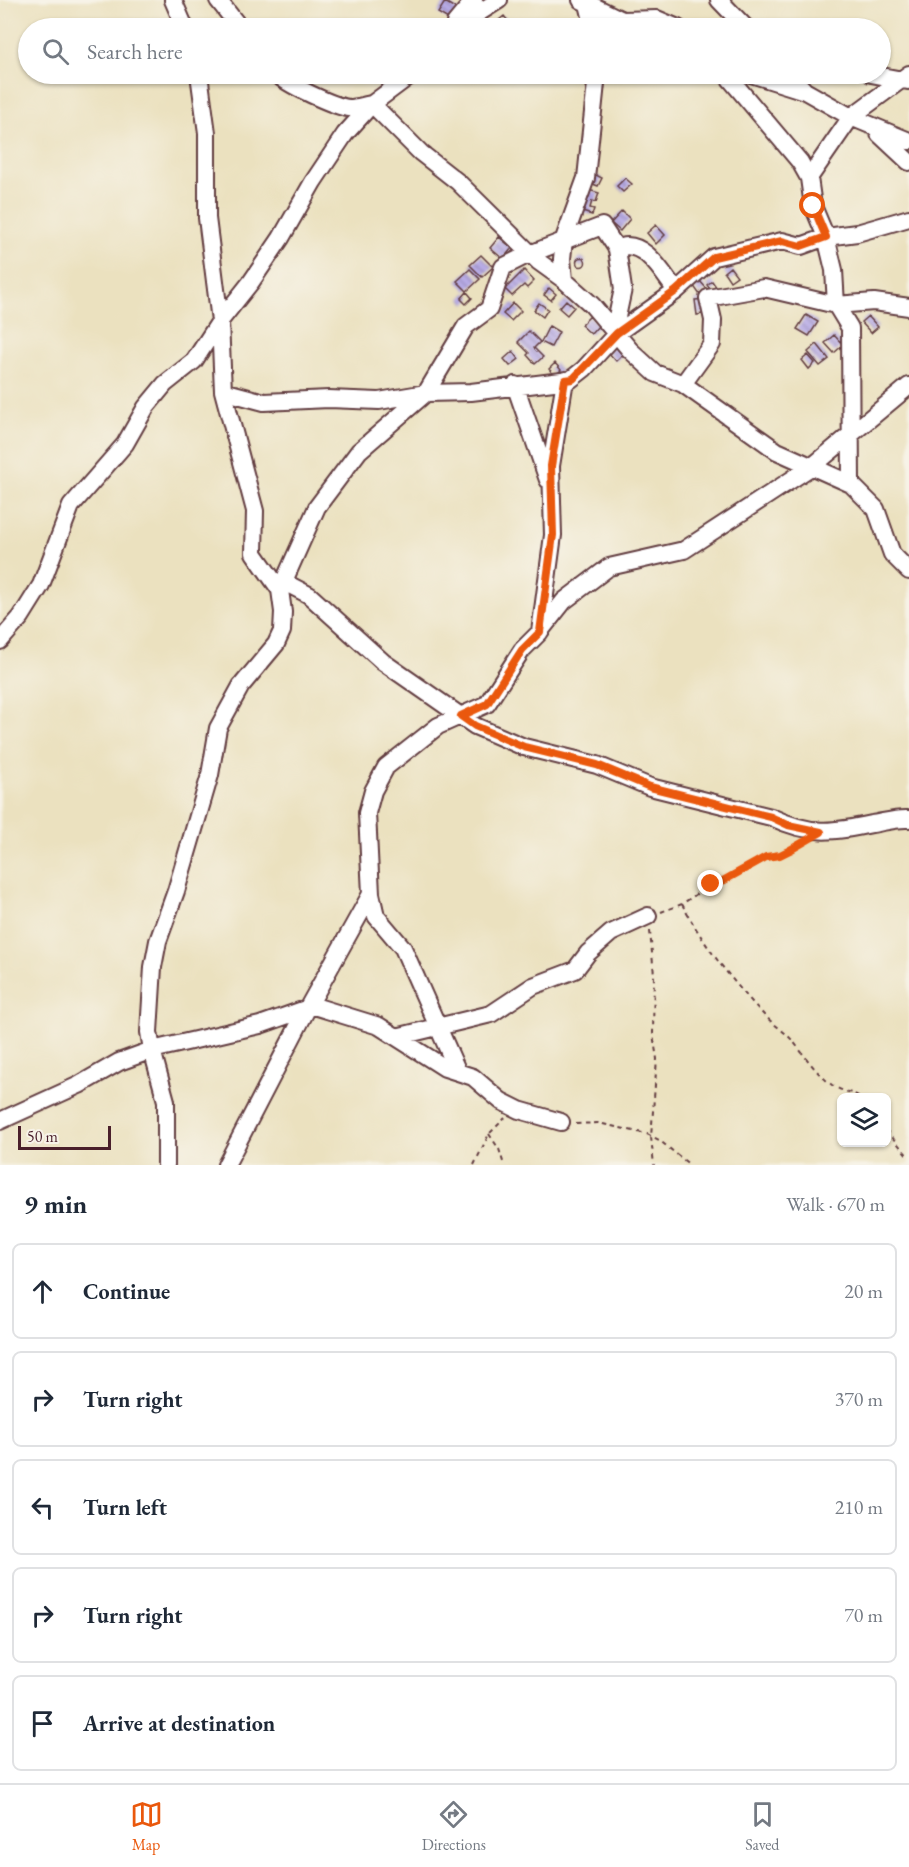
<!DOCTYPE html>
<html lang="en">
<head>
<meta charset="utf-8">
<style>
  body { margin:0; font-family:"EB Garamond",serif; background:#f6f6f7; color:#1f2937 }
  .controls { position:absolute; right:18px; bottom:18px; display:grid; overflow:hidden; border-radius:9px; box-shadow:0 2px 4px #0004 }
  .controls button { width:54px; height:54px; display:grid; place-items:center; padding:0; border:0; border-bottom:2px solid #e0e1e3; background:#fff; color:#1f2937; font:30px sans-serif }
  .scale { position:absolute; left:18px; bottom:15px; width:93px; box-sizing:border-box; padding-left:6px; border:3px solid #4a1f2b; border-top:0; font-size:16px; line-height:21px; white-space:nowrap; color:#4a1f2b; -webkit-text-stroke:4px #f7f3e8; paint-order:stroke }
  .stop { position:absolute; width:18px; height:18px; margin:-14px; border:4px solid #ea580c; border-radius:50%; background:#fff }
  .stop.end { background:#ea580c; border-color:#fff; box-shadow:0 2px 6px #0008 }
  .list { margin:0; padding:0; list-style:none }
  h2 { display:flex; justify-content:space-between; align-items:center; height:78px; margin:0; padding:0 24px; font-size:26px }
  h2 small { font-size:20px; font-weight:400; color:#747a83 }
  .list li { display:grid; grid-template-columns:39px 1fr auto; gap:18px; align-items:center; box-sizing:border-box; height:96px; margin:0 12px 12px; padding:0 12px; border:2px solid #e0e1e3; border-radius:9px }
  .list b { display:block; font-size:22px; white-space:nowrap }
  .list em { font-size:20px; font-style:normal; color:#747a83 }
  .icon { flex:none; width:33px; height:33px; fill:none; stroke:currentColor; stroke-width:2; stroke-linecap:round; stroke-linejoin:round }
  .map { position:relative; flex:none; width:909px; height:1165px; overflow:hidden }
  .search { position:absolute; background:#fff; box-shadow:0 2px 4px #0004; left:18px; right:18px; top:18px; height:66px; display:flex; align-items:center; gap:15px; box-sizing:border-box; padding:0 21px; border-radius:33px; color:#747a83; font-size:22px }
  .sheet { height:618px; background:#fff }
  nav { display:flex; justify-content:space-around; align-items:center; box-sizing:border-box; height:84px; border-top:2px solid #e0e1e3; background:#fff; font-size:16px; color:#747a83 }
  nav a { display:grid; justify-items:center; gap:3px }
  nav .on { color:#ea580c }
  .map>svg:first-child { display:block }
  .building { fill:url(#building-back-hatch) }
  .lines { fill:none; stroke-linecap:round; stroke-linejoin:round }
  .minor-casing { stroke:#623c41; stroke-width:20 }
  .path { stroke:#623c41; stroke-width:2; stroke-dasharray:4.5 4.5; stroke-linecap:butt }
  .minor { stroke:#fff; stroke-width:16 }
  .route { stroke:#ea580c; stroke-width:8 }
</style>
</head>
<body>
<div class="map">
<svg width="909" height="1165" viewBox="0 0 909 1165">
  <defs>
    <pattern id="building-back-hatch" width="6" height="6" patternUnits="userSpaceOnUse" patternTransform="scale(1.5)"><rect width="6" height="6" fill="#b8ace6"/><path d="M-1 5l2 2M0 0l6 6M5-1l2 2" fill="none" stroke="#988bbb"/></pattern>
  </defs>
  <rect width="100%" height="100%" fill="#f7f3e8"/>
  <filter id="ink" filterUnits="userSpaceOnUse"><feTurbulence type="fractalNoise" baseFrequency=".0167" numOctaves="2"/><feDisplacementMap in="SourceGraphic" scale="12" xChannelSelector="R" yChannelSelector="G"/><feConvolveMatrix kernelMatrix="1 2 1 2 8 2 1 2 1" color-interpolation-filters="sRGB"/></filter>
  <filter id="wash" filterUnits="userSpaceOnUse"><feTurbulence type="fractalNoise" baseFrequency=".008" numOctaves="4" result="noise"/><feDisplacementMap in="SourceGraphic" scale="24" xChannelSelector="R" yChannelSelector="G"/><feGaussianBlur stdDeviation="1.35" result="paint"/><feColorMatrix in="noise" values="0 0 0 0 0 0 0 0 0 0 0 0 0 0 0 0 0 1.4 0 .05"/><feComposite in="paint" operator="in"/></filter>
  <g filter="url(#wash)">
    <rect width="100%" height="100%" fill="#ebe1bf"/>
    <g id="blocks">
      <path class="building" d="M 445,2 L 460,11 L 453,22 L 438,13 Z
        M 504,16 L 514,28 L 489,28 Z
        M 592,173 L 602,178 L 598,186 L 588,182 Z
        M 625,178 L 632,184 L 623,192 L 617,186 Z
        M 585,189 L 599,193 L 596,202 L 592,201 L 590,208 L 594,209 L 592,215 L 579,211 Z
        M 622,211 L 630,219 L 620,231 L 611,223 Z
        M 656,225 L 665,235 L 656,244 L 647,233 Z
        M 499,237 L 512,248 L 503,259 L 490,248 Z
        M 481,255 L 493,267 L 482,277 L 470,265 Z
        M576.5 262a4.5 4.5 0 1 1 9 0a4.5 4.5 0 1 1-9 0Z
        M 730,267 L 737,276 L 730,281 L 724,272 Z
        M 470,269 L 480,279 L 467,291 L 457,281 Z
        M 524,270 L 534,281 L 527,288 L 524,285 L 512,296 L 505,289 Z
        M 699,280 L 707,289 L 700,295 L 693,285 Z
        M 712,281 L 717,288 L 712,292 L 707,285 Z
        M 549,288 L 556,294 L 551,300 L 544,295 Z
        M 467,292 L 472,298 L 466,304 L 461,299 Z
        M 706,299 L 708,313 L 697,315 L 695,300 Z
        M 566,300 L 574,307 L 567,315 L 559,308 Z
        M 513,303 L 521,311 L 511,321 L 503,314 Z
        M 539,303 L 548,309 L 543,317 L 534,310 Z
        M 806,315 L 818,322 L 809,336 L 797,329 Z
        M 590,316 L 599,325 L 591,334 L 581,325 Z
        M 868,316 L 878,327 L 871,333 L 861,322 Z
        M 549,326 L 559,332 L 551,347 L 541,342 Z
        M 529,331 L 540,342 L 534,348 L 543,357 L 535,364 L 527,355 L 529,353 L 518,342 Z
        M 834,335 L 843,345 L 834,353 L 825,343 Z
        M 616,343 L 624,353 L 616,361 L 607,351 Z
        M 817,344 L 829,359 L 820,366 L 808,352 Z
        M 513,351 L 519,359 L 510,366 L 504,359 Z
        M 808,355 L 815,363 L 809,369 L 802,360 Z
        M 555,363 L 561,370 L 555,376 L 549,369 Z"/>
    </g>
  </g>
  <g filter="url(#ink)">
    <use href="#blocks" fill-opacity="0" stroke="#623c41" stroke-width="1.5"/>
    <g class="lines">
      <defs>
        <path id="minor" d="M 173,0 L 185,28
          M 218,0 L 240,28
          M 581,0 L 622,20 L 657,19 L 678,28
          M 587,0 L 594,28
          M 719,0 L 746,28
          M 455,23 L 474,0
          M 455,28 L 499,0
          M 277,74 C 286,84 335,107 349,108 C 356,108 365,105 372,104
          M 726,74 L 800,162 L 809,178 L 813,206 L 826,237 L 834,270 L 836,305 L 850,328 L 851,484 L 876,509 L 892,554 L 909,571
          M 751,74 L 802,90
          M 789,74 L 805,91 L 851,117 L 909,141
          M 871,74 L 908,81
          M 372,104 L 421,153 L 458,182 L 539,262 L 564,280 L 592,305 L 630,350 L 655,373 L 683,384 L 777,451 L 851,484
          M 879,134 L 909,162
          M 809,178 L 851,117 L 909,74
          M 564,280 L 562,259 L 564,239 L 586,178 L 597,74
          M 617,333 L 617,317 L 623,289 L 617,249 C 642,235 664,275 676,291
          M 683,384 L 712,344 L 713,320 L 708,298 L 764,288 L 836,305 L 874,302 L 909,307
          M 515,385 L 548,480
          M 223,391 L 264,402 L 329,399 L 379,401 L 426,393 L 471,392 L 570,380 L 584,369 L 617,333 L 676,291 L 714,257 L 782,241 L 801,246 L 826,237 L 857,233 L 909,218
          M 284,582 L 309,595 L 383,662 L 475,726 L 524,747 L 597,765 L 650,787 L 771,817 C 810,835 831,833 872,824 C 884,822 897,818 909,819
          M 280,590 L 317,507 L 359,451 L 426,393 L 466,326 L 489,309 L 503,267 L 527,255 L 602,226 L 617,249
          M 541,630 L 564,601 L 609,567 L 684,550 L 814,465 L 909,386
          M 0,641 L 21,617 L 41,585 L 71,506 L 125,444 L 146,407 L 165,384 L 194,361 L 220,321 L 251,282 L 281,238 L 313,182 L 345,134 L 372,104 L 412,74
          M 371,894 L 376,916 L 403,948 L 458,1072
          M 396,1037 L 491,1014 L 533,986 L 575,970 L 588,953 L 611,933 L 648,916
          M 0,1121 L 79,1085 L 119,1062 L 152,1050 L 260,1025 L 314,1006 L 379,1026 L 445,1068 L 473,1077 L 501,1101 L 519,1110 L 561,1122
          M 166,1165 L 166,1101 L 152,1050 L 149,1032 L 153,967 L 158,941 L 176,891 L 210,775 L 218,728 L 241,686 L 276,644 L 282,631 L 283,612 L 280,590 L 254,553 L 255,511 L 223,391 L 220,321 L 207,218 L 207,133 L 199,74
          M 226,1165 L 307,1009 L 371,894 L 367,813 L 373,791 L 386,767 L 438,726 L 487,704 L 522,650 L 540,632 L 553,535 L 551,466 L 565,380"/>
      </defs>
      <use href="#minor" class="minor-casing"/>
      <path class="path" d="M 682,904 C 704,946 732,981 764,1015 C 773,1024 784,1031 792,1040 C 805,1056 816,1073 832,1085 C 844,1093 852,1091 861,1098
        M 661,912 L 682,904 L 711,884 L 721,882 L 766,857 L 780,855 L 804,843
        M 650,931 L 654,975 L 653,1034 L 657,1059 L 651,1137 L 654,1165
        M 576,1124 L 598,1123 L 647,1134 L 659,1140 L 690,1165
        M 886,1130 L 909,1157
        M 489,1134 L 499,1149 L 504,1165
        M 474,1165 L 489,1134 L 505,1118"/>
      <use href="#minor" class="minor"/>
    </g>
  </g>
  <g class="lines" filter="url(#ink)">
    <path class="route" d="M 711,884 L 721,882 L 766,857 L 780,855 L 790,850 L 821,832 L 788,825 L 771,817 L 650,787 L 597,765 L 524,747 L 475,726 L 461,716 L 487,704 L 522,650 L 540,632 L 553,535 L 551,466 L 565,380 L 573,379 L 617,333 L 676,291 L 714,257 L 782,241 L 801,246 L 826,237 L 813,206"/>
  </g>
</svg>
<div class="controls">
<button><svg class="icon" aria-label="layers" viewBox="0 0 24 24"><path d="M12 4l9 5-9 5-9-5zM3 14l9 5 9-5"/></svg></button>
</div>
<div class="scale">50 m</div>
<div class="stop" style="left:813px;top:206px"></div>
<div class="stop end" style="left:711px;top:884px"></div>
<div class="search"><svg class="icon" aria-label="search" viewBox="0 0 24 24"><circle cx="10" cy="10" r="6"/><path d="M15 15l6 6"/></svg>Search here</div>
</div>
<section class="sheet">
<h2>9 min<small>Walk · 670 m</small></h2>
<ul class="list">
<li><svg class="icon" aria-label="ahead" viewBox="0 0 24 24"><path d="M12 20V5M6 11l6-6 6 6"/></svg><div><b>Continue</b></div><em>20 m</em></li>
<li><svg class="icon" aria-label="right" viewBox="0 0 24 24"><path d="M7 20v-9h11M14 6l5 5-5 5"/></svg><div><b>Turn right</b></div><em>370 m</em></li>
<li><svg class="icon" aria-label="left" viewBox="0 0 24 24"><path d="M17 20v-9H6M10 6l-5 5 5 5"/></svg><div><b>Turn left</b></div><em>210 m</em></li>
<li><svg class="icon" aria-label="right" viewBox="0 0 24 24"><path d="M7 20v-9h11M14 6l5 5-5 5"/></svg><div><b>Turn right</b></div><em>70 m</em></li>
<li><svg class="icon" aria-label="arrive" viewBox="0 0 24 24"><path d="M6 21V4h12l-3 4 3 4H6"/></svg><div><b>Arrive at destination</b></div></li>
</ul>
</section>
<nav>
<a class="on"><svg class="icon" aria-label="map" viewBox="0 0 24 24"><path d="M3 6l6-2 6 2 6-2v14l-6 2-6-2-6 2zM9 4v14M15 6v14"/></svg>Map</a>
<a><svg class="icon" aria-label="directions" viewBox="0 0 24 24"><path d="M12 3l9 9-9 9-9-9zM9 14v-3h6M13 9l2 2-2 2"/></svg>Directions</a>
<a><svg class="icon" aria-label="saved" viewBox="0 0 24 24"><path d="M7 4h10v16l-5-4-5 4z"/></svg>Saved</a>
</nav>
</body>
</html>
